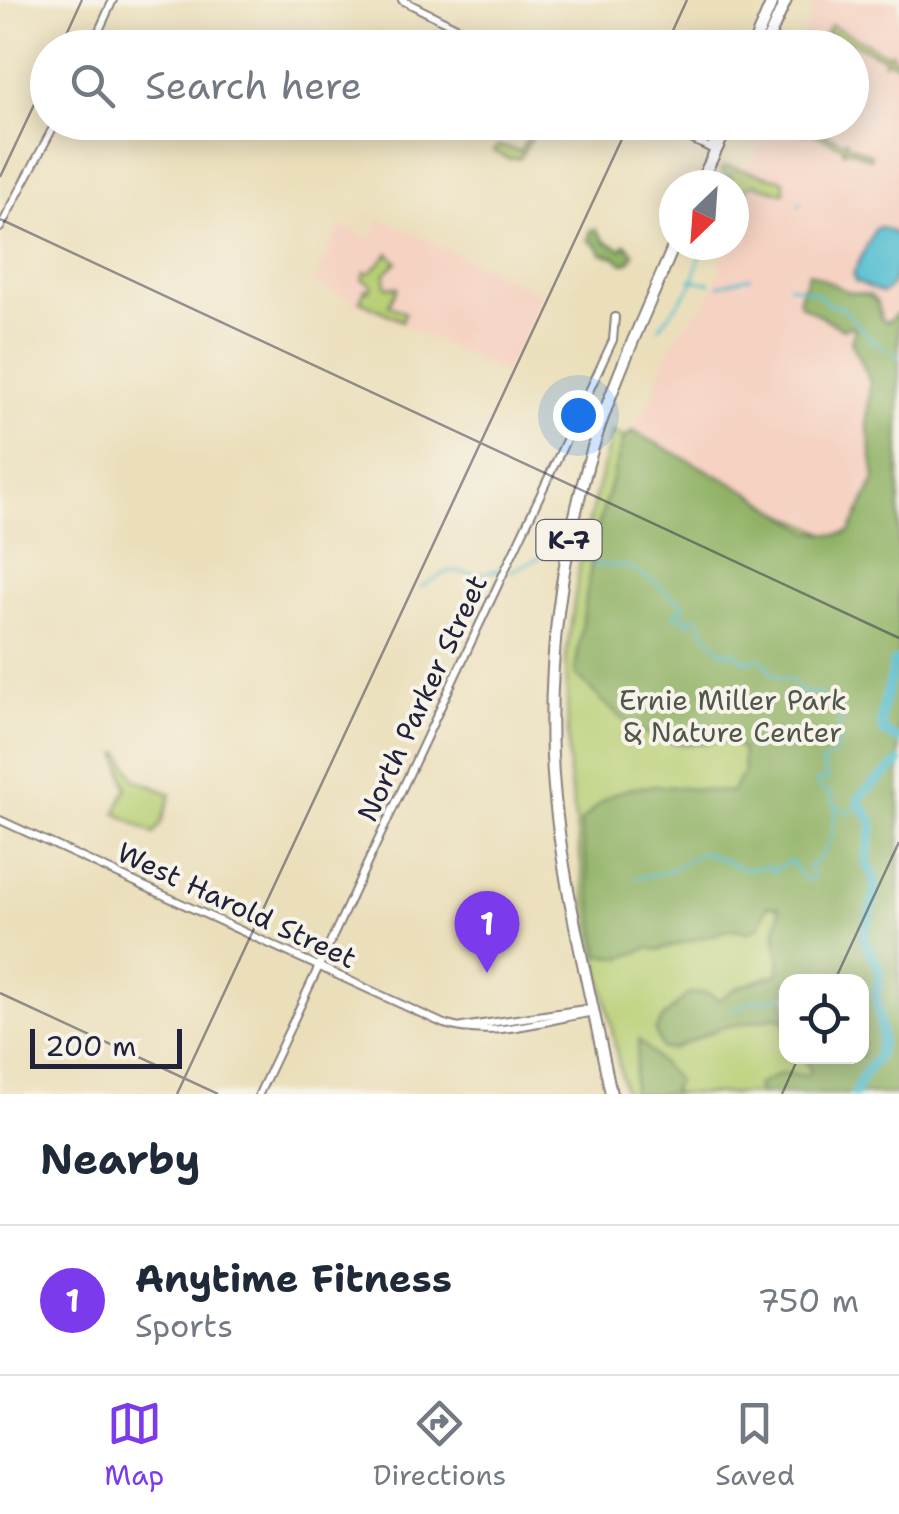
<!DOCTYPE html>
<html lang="en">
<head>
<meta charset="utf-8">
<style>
  body { margin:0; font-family:"Shantell Sans",sans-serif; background:#f2f2f3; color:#1f2937 }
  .controls { position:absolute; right:30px; bottom:30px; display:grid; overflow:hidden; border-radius:20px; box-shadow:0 5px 25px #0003 }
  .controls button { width:90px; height:90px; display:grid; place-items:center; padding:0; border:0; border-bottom:2px solid #e0e1e3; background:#fff; color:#1f2937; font:50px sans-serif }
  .compass { position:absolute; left:659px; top:170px; width:90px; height:90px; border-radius:50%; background:#fff; box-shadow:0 5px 25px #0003; rotate:205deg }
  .scale { position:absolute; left:30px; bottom:25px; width:152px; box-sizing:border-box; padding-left:10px; border:5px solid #22223b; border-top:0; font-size:28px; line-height:35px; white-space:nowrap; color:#22223b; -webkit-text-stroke:8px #f7f3e8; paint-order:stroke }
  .you { position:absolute; left:578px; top:415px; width:35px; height:35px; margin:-25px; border:8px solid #fff; border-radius:50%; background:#1a73e8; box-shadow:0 0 0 15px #1a73e833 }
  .badge { display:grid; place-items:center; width:65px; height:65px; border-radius:50%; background:#7c3aed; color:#fff; font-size:32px; font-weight:700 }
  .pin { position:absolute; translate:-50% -82px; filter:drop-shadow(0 2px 5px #0008) }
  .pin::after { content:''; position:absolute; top:52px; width:35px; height:30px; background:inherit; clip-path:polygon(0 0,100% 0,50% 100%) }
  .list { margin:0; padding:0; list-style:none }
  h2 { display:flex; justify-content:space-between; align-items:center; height:130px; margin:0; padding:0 40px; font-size:42px }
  h2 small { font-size:32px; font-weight:400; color:#747a83 }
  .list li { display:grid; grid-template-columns:65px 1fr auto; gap:30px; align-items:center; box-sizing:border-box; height:150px; padding:0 40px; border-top:2px solid #e0e1e3 }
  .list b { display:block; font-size:38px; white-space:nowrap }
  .list p { margin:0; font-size:32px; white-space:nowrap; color:#747a83 }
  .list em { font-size:32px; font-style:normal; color:#747a83 }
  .icon { flex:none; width:55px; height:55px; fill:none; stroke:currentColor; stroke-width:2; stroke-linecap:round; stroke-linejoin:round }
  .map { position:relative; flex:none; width:899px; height:1094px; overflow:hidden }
  .search { position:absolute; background:#fff; box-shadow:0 5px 25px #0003; left:30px; right:30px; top:30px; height:110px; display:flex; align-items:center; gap:25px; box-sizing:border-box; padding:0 35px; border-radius:55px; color:#747a83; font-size:38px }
  .sheet { height:280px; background:#fff }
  nav { display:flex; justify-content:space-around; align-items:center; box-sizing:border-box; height:140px; border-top:2px solid #e0e1e3; background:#fff; font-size:28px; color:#747a83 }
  nav a { display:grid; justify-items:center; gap:5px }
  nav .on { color:#7c3aed }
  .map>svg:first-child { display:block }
  .built { fill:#f5d2c2 }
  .green { fill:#b7cf74; stroke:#6c7858; stroke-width:2.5; fill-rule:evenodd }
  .forest { fill:#91b266; stroke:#5a6a50; stroke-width:2.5 }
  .water { fill:#55bfd1; stroke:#3c7086; stroke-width:2.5 }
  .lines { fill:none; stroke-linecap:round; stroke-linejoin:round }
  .stream { stroke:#55bfd1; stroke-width:2.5 }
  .river { stroke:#55bfd1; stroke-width:9 }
  .secondary-casing { stroke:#86807b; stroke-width:10 }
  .highway-casing { stroke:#86807b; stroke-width:14 }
  .secondary { stroke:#fff; stroke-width:6 }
  .highway { stroke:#fff; stroke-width:10 }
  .ticks { fill:none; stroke:#22223b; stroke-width:2.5; stroke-opacity:0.45 }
  .labels { text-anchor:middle; stroke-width:8; stroke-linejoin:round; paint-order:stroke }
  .shield { fill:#f7f3e8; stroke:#62616f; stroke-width:2.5 }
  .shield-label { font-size:25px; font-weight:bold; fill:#22223b }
  .street-label { font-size:28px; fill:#22223b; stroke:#f7f3e8 }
  .park-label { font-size:28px; fill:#4f564c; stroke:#f7f3e8 }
</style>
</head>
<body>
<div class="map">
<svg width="899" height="1094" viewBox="0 0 899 1094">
  <rect width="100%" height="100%" fill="#f7f3e8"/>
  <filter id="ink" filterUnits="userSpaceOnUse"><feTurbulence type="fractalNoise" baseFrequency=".01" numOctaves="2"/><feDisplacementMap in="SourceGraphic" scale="20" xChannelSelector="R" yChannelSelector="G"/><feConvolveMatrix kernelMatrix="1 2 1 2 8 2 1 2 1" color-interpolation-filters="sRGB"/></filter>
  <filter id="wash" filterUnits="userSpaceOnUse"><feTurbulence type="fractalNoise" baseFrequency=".0048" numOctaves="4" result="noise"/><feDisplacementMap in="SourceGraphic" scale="40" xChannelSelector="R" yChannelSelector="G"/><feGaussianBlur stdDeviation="2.25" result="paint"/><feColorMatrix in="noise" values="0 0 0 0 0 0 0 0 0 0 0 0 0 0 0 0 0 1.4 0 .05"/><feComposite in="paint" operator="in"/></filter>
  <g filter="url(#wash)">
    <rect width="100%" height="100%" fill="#ebdfbb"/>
    <path class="built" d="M 817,0 L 899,0 L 899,441 L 850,545 L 628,440 L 657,387 L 658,375 L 677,333 L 706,304 L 720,272 L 722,245 L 734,245 L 734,203 L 767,123 L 852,122 L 852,48 L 798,47 Z
      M 380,218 L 543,295 L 505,373 L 314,283 L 340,225 L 371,239 Z"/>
    <path class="green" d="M 831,25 L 887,54 L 892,52 L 891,56 L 899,60 L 899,65 L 888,60 L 884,62 L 885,58 L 831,33 L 825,35 Z
      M 536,123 L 540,123 L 520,158 L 508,159 L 494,151 L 498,146 L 520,151 Z
      M 792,123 L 800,123 L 845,143 L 846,139 L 847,144 L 871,155 L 870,159 L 845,148 L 844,153 L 843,147 L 806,130 L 805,134 L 793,129 Z
      M 726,166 L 780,179 L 784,181 L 784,193 L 753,184 L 747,188 L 734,212 L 734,185 L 729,185 L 731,175 L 726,175 L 721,169 Z
      M 389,253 L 397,262 L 385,273 L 386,287 L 398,287 L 389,305 L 405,313 L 402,321 L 360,301 L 365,289 L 369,291 L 372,285 L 362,279 L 365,272 L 370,273 Z
      M 612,432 L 899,568 L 899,1094 L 625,1094 L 588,913 L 569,776 L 566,657 L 582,549 ZM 786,982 L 862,982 L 862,1056 L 786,1056 Z
      M 121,753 L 135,779 L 171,794 L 161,824 L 154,834 L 116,813 L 127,787 L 118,754 Z"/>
    <path class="forest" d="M 596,229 L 606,242 L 622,249 L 625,244 L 634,253 L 631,261 L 623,264 L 615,257 L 601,253 L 597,246 L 588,240 L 591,230 Z
      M 809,272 L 849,292 L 870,295 L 877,302 L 881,319 L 887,322 L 899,312 L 899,1094 L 759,1094 L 757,1085 L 782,1073 L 807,1076 L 810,1070 L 804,1057 L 862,1056 L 862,982 L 786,982 L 786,1023 L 778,1017 L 720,1028 L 672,1049 L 662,1049 L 655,1031 L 662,1019 L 689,993 L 708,993 L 719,1000 L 736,988 L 777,974 C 784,959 774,948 776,932 C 777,922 781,917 779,907 L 767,906 L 760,926 L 749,932 L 733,929 L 658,950 L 649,948 L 622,958 L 600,955 L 580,823 C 589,815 599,802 610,796 C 646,776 692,792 731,792 L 744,772 L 742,749 C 715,733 707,747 680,744 C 637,739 603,703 575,673 L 595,537 L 624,438 L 633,431 L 751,493 L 810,532 L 836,535 L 850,532 L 875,479 L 867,422 L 870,381 L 851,341 L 855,330 L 851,326 L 843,329 L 801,305 L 798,300 Z
      M 639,1040 L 677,1080 L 672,1089 L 674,1094 L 632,1094 Z"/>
    <path class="water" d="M 880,227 L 899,235 C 899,255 899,286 882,293 L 855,281 L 853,274 L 875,229 Z"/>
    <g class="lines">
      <path class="stream" d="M 726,185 L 729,174
        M 798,206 L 801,203
        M 690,280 L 710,283
        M 719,285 L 750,277
        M 789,285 L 817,293 L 828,304 L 842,307 L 873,342 L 889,350
        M 659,328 L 692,285 L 703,245
        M 895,353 L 899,357
        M 592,565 L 626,566 L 658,584 L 667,593 L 683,603 L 684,608 L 676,611 L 674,617 L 686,616 L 687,624 L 694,616 L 700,620 L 704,631 L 724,654 L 732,651 L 745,661 L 762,659 L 775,676 L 791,681 L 800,692 L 820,695 L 842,713 L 838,734 L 840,743 L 832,757 L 821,763 L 828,780 L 818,780 L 817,784 L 823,791 L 830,792 L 834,804 L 848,813 L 859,805
        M 511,571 L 540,558
        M 420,587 L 449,571 L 477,574 L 503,569
        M 637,878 L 669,871 L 703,852 L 744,869 L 770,867 L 774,873 L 776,868 L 792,861 C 797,871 799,879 811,880 L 814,874 L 808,867 C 830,855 834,833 836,808 L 839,806
        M 731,1010 L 753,1001 L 786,996"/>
      <path class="river" d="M 899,660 L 893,663 C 893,684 876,712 883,731 L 899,740
        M 855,1094 L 860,1080 L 877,1057 L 882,1038 L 876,996 L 880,969 L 863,939 C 868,915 885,886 866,863 L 873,823 L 858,800 C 869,784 886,776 899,762"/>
    </g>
  </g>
  <g filter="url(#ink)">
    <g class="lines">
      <defs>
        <path id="secondary" d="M 402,0 L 498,48
          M 91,48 L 113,0
          M 656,122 L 714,150
          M 0,228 L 56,122
          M 0,820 L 444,1024 C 492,1039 540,1021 589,1013 L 593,1008
          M 462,1027 L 592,1008
          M 259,1094 L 613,340 L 615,317"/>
        <path id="highway" d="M 752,48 L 773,0
          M 764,48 L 786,0
          M 714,145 L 720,122
          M 699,185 L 730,122
          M 611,1094 C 589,983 557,870 552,757 C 548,658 561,560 588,464 C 609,389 644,317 674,245"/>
      </defs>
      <use href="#secondary" class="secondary-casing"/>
      <use href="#highway" class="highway-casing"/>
      <use href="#secondary" class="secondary"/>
      <use href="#highway" class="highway"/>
    </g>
  </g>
  <path class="ticks" d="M 60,48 L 82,0M 665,48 L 687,0M 0,177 L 48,75M 0,219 L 899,638M 834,982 L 899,842M 0,993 L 218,1094M 177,1094 L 630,122M 782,1094 L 799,1056"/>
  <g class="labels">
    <rect class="shield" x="536.5" y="520" width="65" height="40" rx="8"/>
    <g class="shield-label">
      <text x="569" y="549">K-7</text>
    </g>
    <g class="street-label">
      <text transform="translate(422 698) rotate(-65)" y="10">North Parker Street</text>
      <text transform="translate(237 905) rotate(25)" y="10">West Harold Street</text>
    </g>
    <g class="park-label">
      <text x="733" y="710">Ernie Miller Park<tspan x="733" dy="32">&amp; Nature Center</tspan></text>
    </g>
  </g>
</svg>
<div class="controls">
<button><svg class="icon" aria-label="locate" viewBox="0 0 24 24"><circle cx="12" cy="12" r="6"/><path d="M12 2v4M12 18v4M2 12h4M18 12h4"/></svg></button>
</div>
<svg class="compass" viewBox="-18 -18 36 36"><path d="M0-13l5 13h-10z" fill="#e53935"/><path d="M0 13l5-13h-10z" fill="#747a83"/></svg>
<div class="scale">200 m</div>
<div class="you"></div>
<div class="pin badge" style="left:487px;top:973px">1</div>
<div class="search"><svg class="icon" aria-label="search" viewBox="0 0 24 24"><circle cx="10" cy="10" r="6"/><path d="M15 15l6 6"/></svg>Search here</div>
</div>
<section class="sheet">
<h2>Nearby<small></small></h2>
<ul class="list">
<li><span class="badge">1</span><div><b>Anytime Fitness</b><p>Sports</p></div><em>750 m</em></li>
</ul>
</section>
<nav>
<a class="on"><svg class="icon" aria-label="map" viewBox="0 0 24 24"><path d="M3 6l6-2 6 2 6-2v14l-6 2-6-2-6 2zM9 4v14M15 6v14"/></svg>Map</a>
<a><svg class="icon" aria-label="directions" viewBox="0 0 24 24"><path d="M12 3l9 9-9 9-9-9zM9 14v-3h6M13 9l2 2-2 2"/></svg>Directions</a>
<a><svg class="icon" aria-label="saved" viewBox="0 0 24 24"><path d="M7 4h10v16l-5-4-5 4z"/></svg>Saved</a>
</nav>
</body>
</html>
